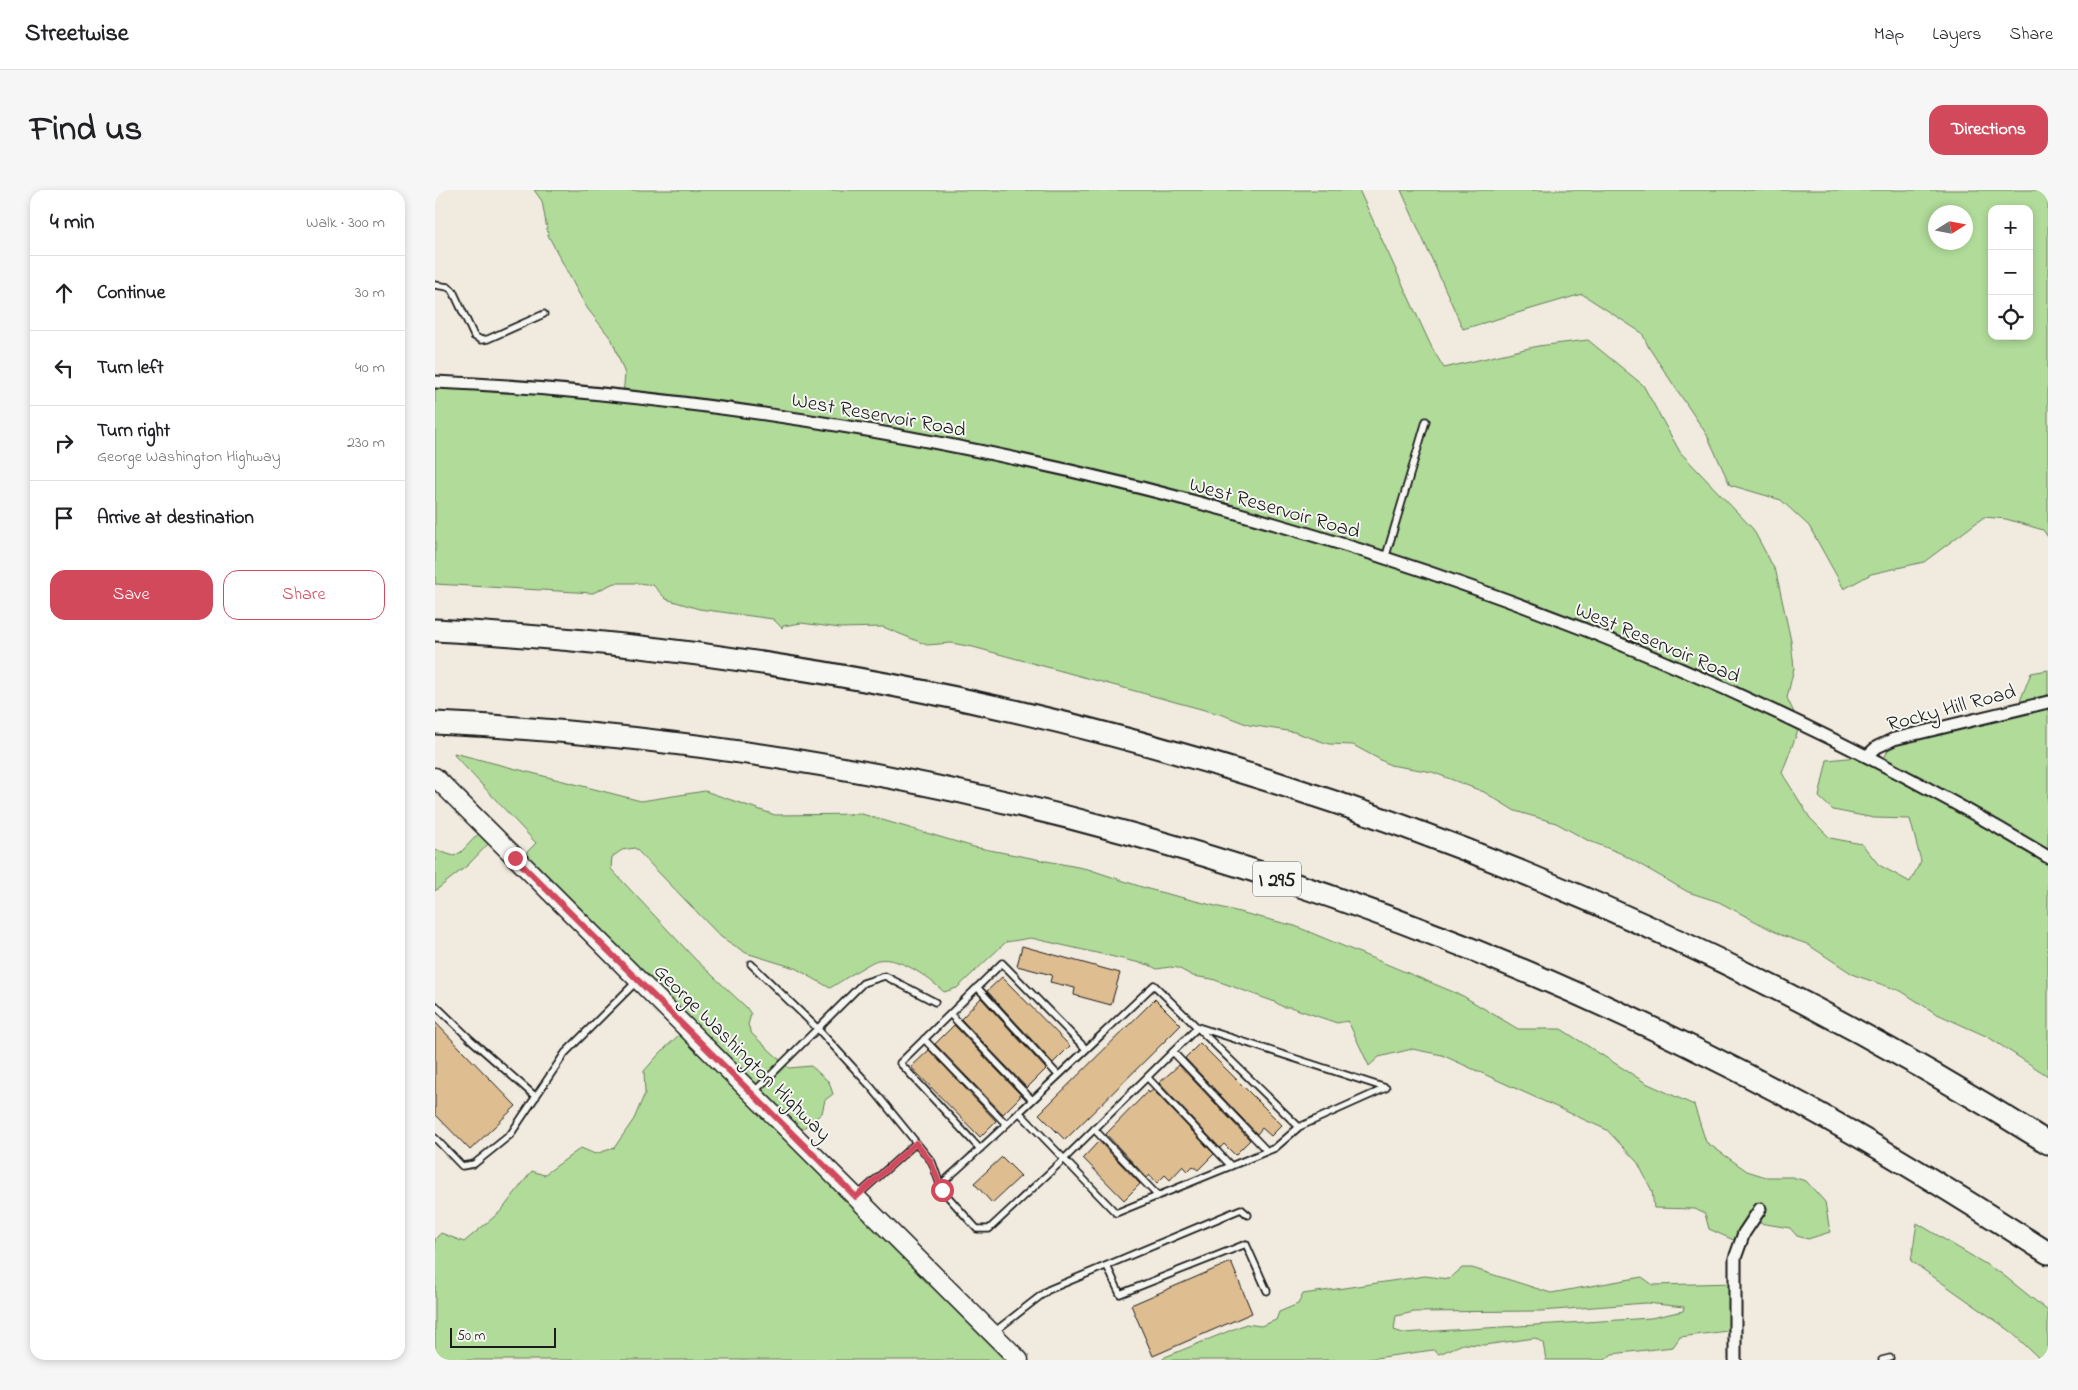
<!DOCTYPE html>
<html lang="en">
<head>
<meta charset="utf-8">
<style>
  body { margin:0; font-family:"Indie Flower",sans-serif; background:#f6f6f6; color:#202124 }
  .controls { position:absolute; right:15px; top:15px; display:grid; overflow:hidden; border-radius:10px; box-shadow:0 2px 8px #0003 }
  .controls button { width:45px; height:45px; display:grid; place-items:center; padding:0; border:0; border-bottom:1px solid #e0e0e0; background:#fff; color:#202124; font:25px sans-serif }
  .compass { position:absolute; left:1493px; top:15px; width:45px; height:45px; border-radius:50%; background:#fff; box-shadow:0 2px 8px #0003; rotate:79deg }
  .scale { position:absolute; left:15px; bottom:12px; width:106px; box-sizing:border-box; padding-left:5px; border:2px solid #1c1c1c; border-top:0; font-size:14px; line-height:18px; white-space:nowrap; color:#1c1c1c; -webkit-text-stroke:4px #f6f6f2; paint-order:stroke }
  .stop { position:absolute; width:15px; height:15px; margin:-11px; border:4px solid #d1495b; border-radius:50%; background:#fff }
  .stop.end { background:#d1495b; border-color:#fff; box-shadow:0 1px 5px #0008 }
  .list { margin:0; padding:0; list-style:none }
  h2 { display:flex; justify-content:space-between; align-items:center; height:65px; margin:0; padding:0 20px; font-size:21px }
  h2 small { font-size:16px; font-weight:400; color:#757577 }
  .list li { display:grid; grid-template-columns:32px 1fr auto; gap:15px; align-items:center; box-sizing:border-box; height:75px; padding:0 20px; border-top:1px solid #e0e0e0 }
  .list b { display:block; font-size:19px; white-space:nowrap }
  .list p { margin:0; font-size:16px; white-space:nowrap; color:#757577 }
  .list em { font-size:16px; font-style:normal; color:#757577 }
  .actions { display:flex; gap:10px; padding:15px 20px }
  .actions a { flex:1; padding:11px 0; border:1px solid #d1495b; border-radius:15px; text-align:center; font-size:18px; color:#d1495b }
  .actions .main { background:#d1495b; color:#fff }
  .icon { flex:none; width:28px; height:28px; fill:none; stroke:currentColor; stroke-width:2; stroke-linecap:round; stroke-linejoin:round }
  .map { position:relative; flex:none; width:1613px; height:1170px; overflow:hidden; border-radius:15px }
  header { display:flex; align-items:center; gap:30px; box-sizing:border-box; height:70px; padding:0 25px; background:#fff; border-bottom:1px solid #e0e0e0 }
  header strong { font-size:24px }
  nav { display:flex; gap:28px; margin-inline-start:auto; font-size:18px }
  .intro { display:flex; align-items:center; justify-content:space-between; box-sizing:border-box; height:120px; padding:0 30px }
  h1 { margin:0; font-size:35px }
  .button { padding:12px 22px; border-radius:15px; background:#d1495b; color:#fff; font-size:18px; font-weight:700 }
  main { display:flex; gap:30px; padding:0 30px }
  aside { flex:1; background:#fff; border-radius:15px; box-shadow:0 2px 8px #0003 }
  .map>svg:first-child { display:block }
  .green { fill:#b0db99; stroke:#667c5a; fill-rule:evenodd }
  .building { fill:#debd91; stroke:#1c1c1c }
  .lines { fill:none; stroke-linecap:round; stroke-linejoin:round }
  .service-casing { stroke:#1c1c1c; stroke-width:9 }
  .minor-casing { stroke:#1c1c1c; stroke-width:15 }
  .primary-casing { stroke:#1c1c1c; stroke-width:21 }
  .motorway-casing { stroke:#1c1c1c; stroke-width:25 }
  .service { stroke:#f6f6f2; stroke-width:5.5 }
  .minor { stroke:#f6f6f2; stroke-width:11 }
  .primary { stroke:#f6f6f2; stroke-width:18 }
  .motorway { stroke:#f6f6f2; stroke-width:21 }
  .route { stroke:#d1495b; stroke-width:6 }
  .labels { text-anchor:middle; stroke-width:4; stroke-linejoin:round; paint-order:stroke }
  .shield { fill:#f6f6f2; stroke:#5d5d5c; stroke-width:1 }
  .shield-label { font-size:20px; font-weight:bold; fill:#1c1c1c }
  .street-label { font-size:21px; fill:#1c1c1c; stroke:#f6f6f2 }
</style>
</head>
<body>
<header>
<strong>Streetwise</strong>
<nav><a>Map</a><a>Layers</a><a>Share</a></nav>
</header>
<div class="intro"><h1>Find us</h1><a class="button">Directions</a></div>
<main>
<aside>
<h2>4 min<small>Walk · 300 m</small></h2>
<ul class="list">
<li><svg class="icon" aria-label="ahead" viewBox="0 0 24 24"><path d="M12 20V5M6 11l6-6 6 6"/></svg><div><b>Continue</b></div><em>30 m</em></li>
<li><svg class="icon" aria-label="left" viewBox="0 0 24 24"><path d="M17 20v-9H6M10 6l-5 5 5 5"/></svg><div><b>Turn left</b></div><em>40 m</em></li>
<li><svg class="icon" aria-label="right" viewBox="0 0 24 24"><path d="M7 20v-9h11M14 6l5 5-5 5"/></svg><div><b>Turn right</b><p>George Washington Highway</p></div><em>230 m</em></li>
<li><svg class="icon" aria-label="arrive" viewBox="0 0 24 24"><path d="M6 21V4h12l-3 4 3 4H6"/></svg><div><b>Arrive at destination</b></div></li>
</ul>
<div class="actions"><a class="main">Save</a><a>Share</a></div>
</aside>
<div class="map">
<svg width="1613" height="1170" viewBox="0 0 1613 1170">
  <rect width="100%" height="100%" fill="#f1ebdf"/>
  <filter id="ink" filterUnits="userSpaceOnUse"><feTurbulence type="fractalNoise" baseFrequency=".02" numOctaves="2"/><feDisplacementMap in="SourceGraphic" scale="10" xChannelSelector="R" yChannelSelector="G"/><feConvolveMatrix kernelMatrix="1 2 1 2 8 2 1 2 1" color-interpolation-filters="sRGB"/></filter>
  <g filter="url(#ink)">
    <path class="green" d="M 99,0 L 924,0 L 997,158 L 1009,178 L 1103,156 L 1153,150 L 1208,195 L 1245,262 L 1318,339 L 1341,382 L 1356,451 L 1359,478 L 1352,508 L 1365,535 L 1347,583 L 1375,628 L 1395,648 L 1427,654 L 1444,675 L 1475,692 L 1486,671 L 1475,629 L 1439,628 L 1398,620 L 1384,607 L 1392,570 L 1423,567 L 1447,573 L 1457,551 L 1582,519 L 1596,483 L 1613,480 L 1613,886 L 1553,847 L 1500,823 L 1466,801 L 1419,785 L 1372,754 L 1346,745 L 1284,712 L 1253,702 L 1185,663 L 1152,650 L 1121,633 L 1080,621 L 1049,602 L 997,582 L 955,575 L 918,555 L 894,554 L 859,542 L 814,535 L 788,525 L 538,457 L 516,453 L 492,455 L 448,437 L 405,438 L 366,433 L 348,436 L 347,438 L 338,429 L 264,419 L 231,409 L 218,395 L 203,393 L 179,393 L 158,403 L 0,394 L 0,193 L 188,205 L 190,184 L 177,150 L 152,118 L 143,102 L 113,45 L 107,11 Z
      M 966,0 L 1613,0 L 1613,347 L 1608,340 L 1571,329 L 1549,327 L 1489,372 L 1436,384 L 1409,399 L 1374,336 L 1346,310 L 1295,295 L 1272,245 L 1214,158 L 1207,143 L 1147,104 L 1028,139 ZM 1557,19 L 1594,19 L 1594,146 L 1557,146 ZM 1500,22 L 1530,22 L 1530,52 L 1500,52 Z
      M 19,563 L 206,611 L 270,601 L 340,625 L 427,624 L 539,657 L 653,679 L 713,699 L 860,736 L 1028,806 L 1083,839 L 1126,839 L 1211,893 L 1259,915 L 1271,952 L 1312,981 L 1331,987 L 1357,987 L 1371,991 L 1390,1012 L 1395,1042 L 1373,1049 L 1362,1046 L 1355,1038 L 1318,1032 L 1303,1052 L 1274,1039 L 1270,1024 L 1260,1019 L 1219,1018 L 1217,1001 L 1203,973 L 1172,940 L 1007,865 L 977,859 L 944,867 L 934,876 L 913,831 L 902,833 L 855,817 L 848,817 L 840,812 L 777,789 L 758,786 L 743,778 L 735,777 L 722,779 L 714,775 L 596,748 L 571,752 L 522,798 L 509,802 C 494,788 465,766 443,770 C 436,771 404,793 395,798 L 360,778 L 311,763 L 286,747 L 200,658 L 187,660 L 177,667 L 176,679 L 260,769 L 311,817 L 316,824 L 313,835 L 317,844 L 354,878 L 376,876 L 394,892 L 398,904 L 390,910 L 387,923 L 360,945 L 582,1170 L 0,1170 L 0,1049 L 6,1043 L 29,1052 L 66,1021 L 97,981 L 109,985 L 146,958 L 160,964 L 179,958 L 199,929 L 210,903 L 209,881 L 225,863 L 249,840 L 84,670 L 101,653 L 20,566 Z
      M 48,639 L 58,649 L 33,675 L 0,701 L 0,660 L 19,666 L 26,662 Z
      M 1482,1033 L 1567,1084 L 1613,1121 L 1613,1170 L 1606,1170 L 1574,1140 L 1476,1071 Z
      M 1027,1078 L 1037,1078 L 1116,1103 L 1207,1087 L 1218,1095 L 1300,1093 L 1300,1140 L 1245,1147 L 1238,1157 L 1177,1164 L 1170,1170 L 1111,1170 L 1108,1153 L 1100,1148 L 1050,1155 L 1028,1154 L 1004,1164 L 998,1160 L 926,1170 L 727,1170 L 730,1167 L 811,1134 L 826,1136 L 841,1130 L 844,1122 L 863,1114 L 868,1104 L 990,1086 L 1014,1089 ZM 1211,1113 L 1249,1117 L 1248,1121 L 1216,1128 L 968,1143 L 959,1140 L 961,1126 L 979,1122 L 1106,1121 Z"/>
    <path class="building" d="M 587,756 L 685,783 L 676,815 L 639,805 L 640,798 L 615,792 L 617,785 L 582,776 Z
      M 567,787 L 635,856 L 618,873 L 552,801 Z
      M 546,808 L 611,879 L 592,898 L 526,829 Z
      M 720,809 L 746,835 L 630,950 L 604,924 Z
      M 0,832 L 81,916 L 35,960 L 0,924 Z
      M 519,835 L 585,904 L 585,907 L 568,924 L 500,854 Z
      M 765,853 L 847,935 L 836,946 L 827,938 L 822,944 L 750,868 Z
      M 494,860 L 561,931 L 545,947 L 476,877 Z
      M 744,875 L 815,950 L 800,965 L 789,954 L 785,958 L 724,893 Z
      M 718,900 L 779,964 L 763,980 L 758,976 L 753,981 L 748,976 L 735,990 L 730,985 L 722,993 L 715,985 L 712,988 L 671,944 L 713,901 L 714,903 Z
      M 664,951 L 705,994 L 689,1010 L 648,968 Z
      M 567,967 L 586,986 L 557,1013 L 539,993 Z
      M 796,1072 L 817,1123 L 718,1166 L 696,1115 Z"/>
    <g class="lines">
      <defs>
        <path id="service" d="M 0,95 L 13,97 L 18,101 L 39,146 L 46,150 L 53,149 L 109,124
          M 950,369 L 991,231
          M 316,774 L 382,838 L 436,897 L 497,972 L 507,1000 L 542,1039 L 554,1039 L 629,969 L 681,1023 L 840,958 L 864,937
          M 542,797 L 623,885
          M 0,815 L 35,849 L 101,907
          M 515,824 L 597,910
          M 489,849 L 571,934
          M 738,862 L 832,961
          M 712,887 L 796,976
          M 319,902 L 428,793 L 450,786 L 500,812
          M 659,939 L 723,1006
          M 0,948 L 27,976 L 39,974 L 75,945 L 130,863 L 202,791
          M 545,959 L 465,873 L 567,773 L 651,859
          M 505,995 C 578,930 648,862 719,795 L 864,937 L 951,898 L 763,837 L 629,969 L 584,922
          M 423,1005 L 481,953
          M 672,1076 L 685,1104 L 811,1054 L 832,1101
          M 559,1142 L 613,1100 L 806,1019 L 813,1025
          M 1447,1170 L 1455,1168"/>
        <path id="minor" d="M 0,192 C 145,198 289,216 432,240 C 843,311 1256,452 1613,667
          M 1432,566 L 1442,557 L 1459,549 L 1613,512
          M 1300,1170 L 1300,1068 L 1309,1043 L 1325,1019"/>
        <path id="primary" d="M 0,587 L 584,1170"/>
        <path id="motorway" d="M 0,440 C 577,470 1124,645 1613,953
          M 0,533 C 469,554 932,683 1346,903 C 1438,952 1526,1007 1613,1063"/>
      </defs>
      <use href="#service" class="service-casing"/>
      <use href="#minor" class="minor-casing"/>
      <use href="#primary" class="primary-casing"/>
      <use href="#motorway" class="motorway-casing"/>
      <use href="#service" class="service"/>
      <use href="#minor" class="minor"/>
      <use href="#primary" class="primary"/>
      <use href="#motorway" class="motorway"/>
    </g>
  </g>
  <g class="lines" filter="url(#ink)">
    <path class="route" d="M 80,668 L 421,1007 L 481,953 L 496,972 L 507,1000"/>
  </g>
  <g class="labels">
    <rect class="shield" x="818" y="671.5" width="48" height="35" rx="4"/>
    <g class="shield-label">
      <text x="842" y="696">I 295</text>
    </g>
    <g class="street-label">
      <text transform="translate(444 224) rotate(10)" y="7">West Reservoir Road</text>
      <text transform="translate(840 317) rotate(16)" y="7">West Reservoir Road</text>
      <text transform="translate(1223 452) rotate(23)" y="7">West Reservoir Road</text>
      <text transform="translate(1516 517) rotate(-15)" y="7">Rocky Hill Road</text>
      <text transform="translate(308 862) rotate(45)" y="7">George Washington Highway</text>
    </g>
  </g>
</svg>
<div class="controls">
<button>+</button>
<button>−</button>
<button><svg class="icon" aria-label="locate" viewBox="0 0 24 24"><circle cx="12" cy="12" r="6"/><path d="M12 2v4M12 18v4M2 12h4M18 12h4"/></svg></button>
</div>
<svg class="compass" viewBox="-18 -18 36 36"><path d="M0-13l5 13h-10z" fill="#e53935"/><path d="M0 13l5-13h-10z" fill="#757577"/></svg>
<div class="scale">50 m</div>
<div class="stop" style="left:507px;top:1000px"></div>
<div class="stop end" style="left:80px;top:668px"></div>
</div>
</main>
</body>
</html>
